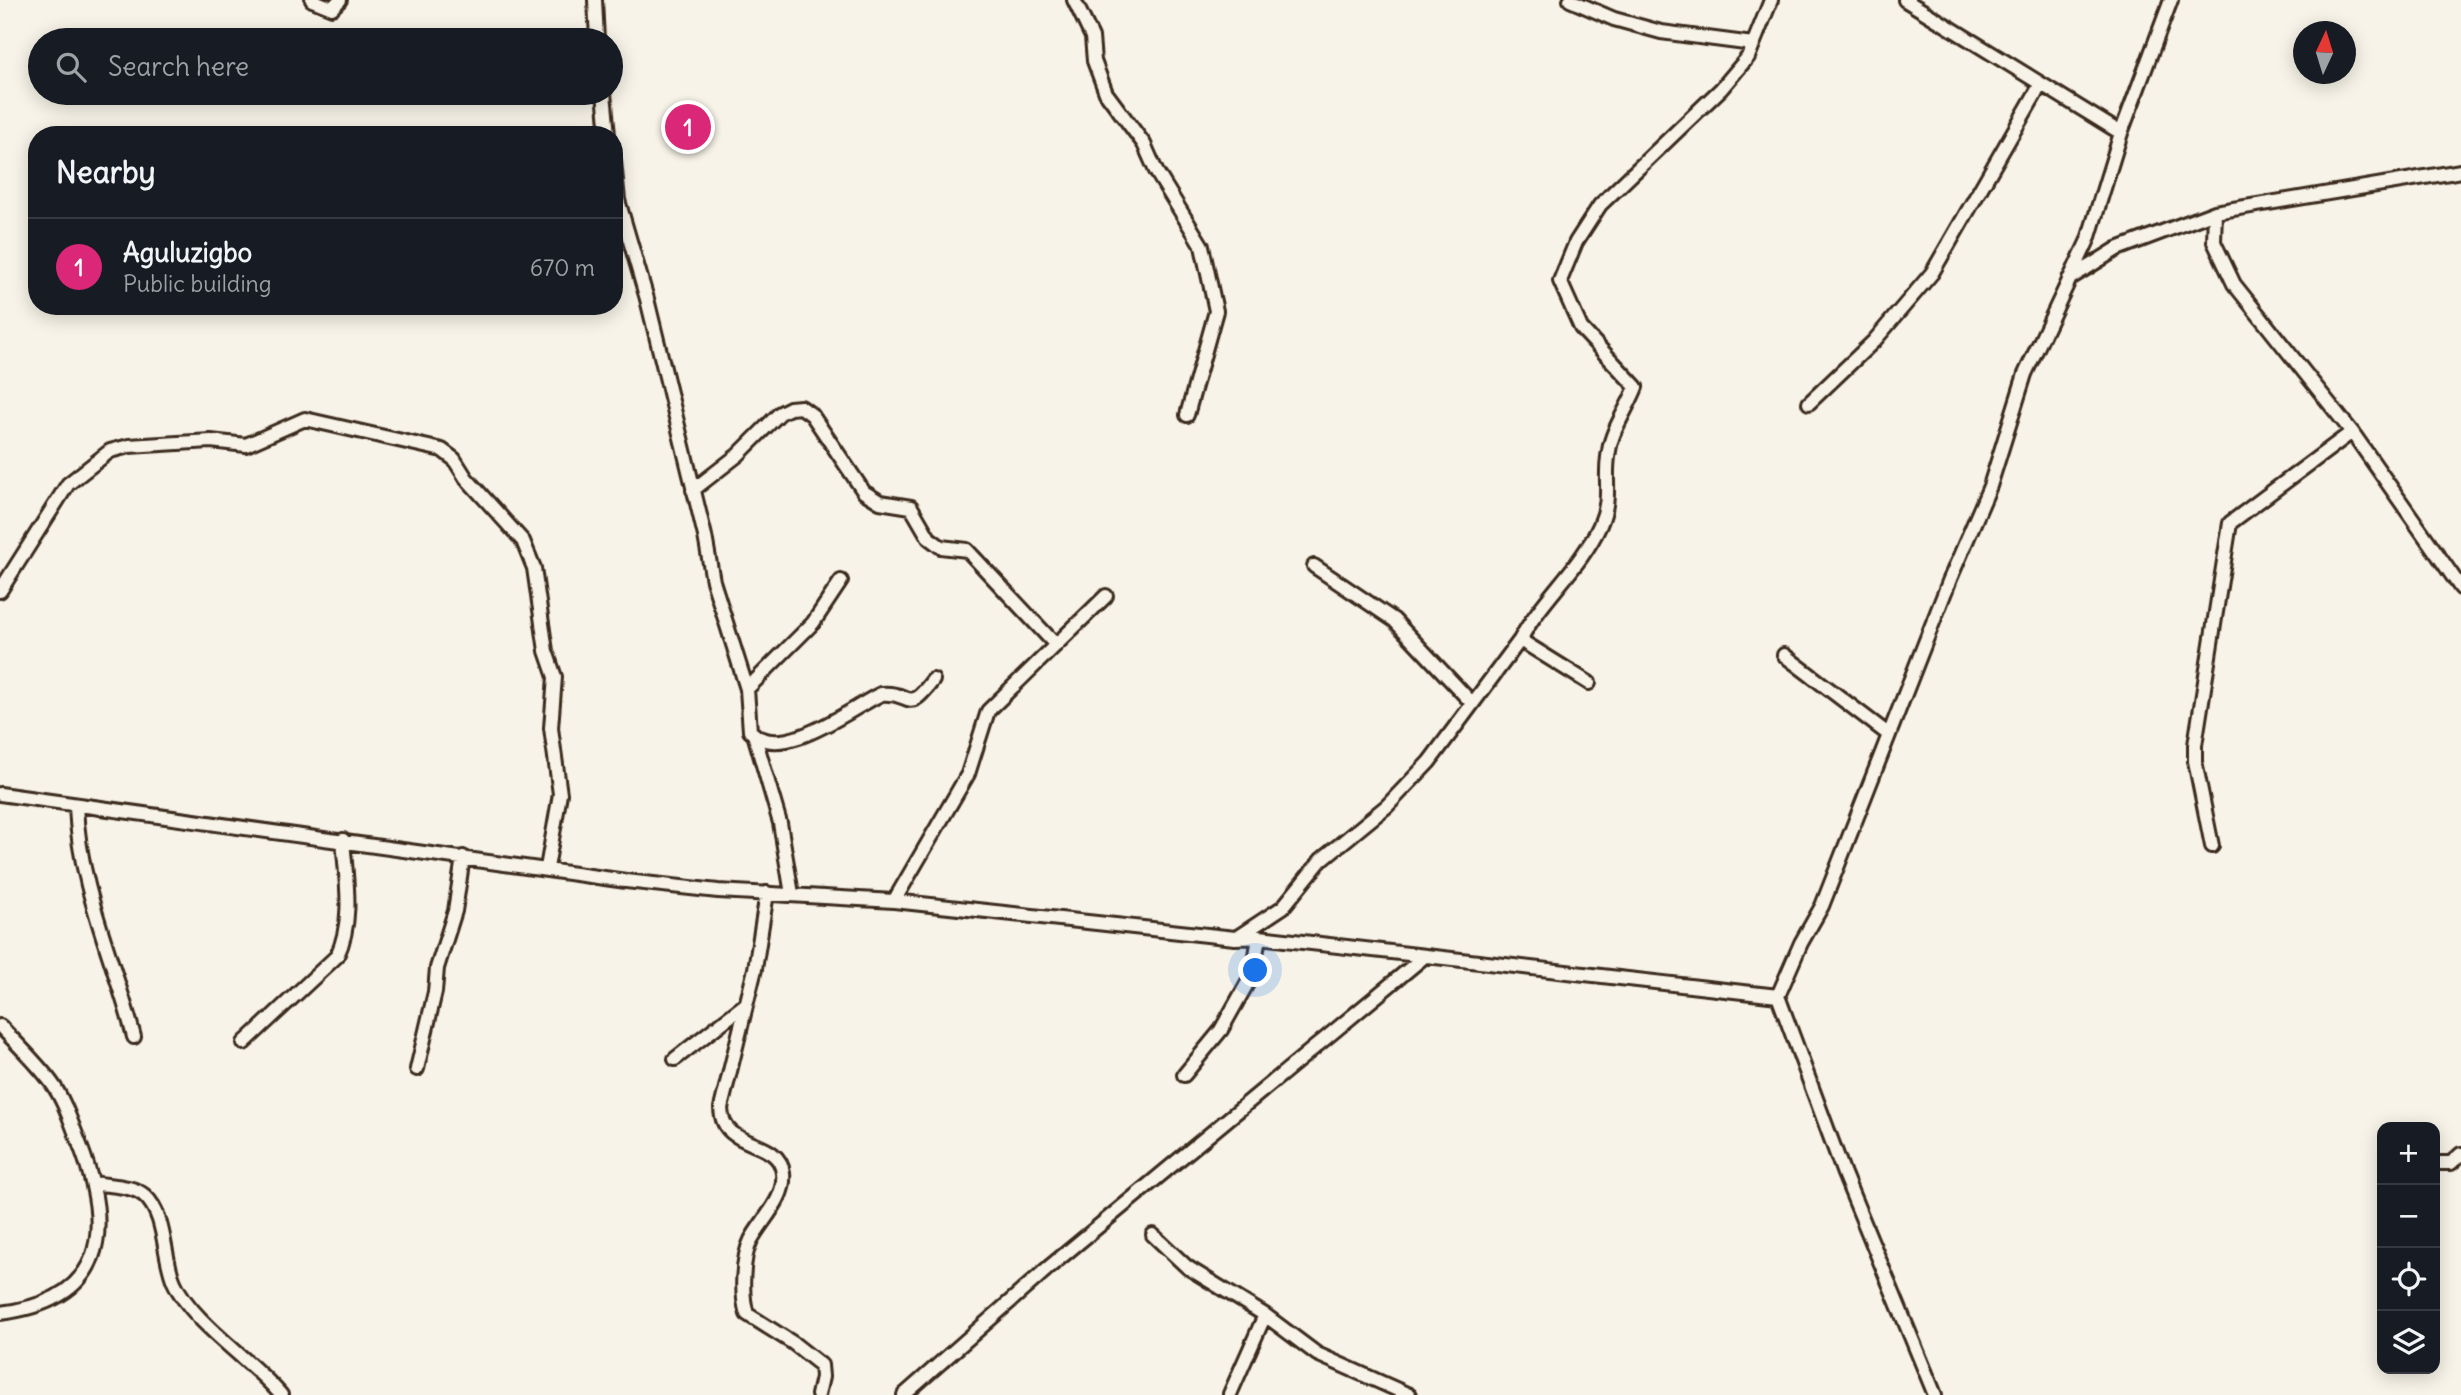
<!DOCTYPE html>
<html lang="en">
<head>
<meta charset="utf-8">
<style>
  body { margin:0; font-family:Delius,sans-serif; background:#20242c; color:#f1f3f6 }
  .controls { position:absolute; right:21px; bottom:21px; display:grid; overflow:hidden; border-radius:14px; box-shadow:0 4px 18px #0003 }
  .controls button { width:63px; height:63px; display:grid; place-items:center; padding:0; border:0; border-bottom:2px solid #363941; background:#171b24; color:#f1f3f6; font:35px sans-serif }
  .compass { position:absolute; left:2293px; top:21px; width:63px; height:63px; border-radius:50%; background:#171b24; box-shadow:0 4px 18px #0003; rotate:4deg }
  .you { position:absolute; left:1256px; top:971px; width:24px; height:24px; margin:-18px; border:5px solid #fff; border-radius:50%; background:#1a73e8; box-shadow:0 0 0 10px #1a73e833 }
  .badge { display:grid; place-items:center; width:46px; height:46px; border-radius:50%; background:#db2777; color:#fff; font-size:23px; font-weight:700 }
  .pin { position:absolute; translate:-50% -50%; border:4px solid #fff; box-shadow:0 2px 7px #0006 }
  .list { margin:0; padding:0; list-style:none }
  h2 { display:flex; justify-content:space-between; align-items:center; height:91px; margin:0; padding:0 28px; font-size:30px }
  h2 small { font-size:23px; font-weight:400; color:#9ea1a6 }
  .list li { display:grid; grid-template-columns:46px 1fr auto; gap:21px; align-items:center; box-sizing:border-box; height:98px; padding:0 28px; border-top:2px solid #363941 }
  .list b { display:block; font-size:26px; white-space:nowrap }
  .list p { margin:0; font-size:23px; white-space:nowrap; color:#9ea1a6 }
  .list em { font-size:23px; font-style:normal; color:#9ea1a6 }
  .icon { flex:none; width:38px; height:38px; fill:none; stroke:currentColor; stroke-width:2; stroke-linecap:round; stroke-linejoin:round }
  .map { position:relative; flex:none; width:2461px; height:1395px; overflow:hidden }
  .search { position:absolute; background:#171b24; box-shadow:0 4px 18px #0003; left:28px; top:28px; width:595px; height:77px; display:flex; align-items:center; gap:18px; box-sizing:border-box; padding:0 24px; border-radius:38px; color:#9ea1a6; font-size:26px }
  .panel { position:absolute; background:#171b24; box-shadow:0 4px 18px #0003; left:28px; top:126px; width:595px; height:189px; border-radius:28px }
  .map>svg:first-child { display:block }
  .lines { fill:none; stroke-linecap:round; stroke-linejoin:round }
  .street-casing { stroke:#3b2a1e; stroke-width:18 }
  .street { stroke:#f7f3e8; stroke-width:12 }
</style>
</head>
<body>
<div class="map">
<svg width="2461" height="1395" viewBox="0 0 2461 1395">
  <rect width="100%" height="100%" fill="#f7f3e8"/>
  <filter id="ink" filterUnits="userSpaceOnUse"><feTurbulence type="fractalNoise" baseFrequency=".0143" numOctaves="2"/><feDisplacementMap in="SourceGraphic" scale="14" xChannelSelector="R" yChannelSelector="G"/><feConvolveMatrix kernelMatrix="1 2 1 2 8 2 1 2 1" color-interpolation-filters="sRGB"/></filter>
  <g filter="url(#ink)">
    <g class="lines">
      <defs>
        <path id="street" d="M 312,0 L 332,8 L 340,0
          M 595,0 L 597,40
          M 1074,0 L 1092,37 L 1094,61 L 1106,93 L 1144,144 L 1156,171 L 1202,246 L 1216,311 L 1187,415
          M 1570,0 L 1614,19 L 1661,32 L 1753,44
          M 1905,0 L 2121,133
          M 604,93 L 608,135
          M 614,161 L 618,200 L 647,299 L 705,536 L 713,581 L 747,689 L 750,731 C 781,764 851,708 881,694 C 913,691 906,716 933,680
          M 2215,212 L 2214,242 L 2234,284 L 2352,432 L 2461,588
          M 2069,279 L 2117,249 L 2215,212 L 2461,171
          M 1809,403 L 1874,341 L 1932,273 L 2041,84
          M 693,490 L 738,455 L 780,413 L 790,408 L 801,407 L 812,415 L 864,492 L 880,502 L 911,507 L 929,538 L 941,547 L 967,550 L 1055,644
          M 1314,566 L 1394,620 L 1472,703
          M 0,591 L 68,484 L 110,451 L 129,446 L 211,441 L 246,445 L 305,419 L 442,450 L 454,459 L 466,478 L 523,541 L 534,568 L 546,651 L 555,677 L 551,728 L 560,794 L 547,868
          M 1784,655 L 1888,734
          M 1589,683 L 1520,640 C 1542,598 1580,569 1600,525 C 1613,495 1603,480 1609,451 C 1612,429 1628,408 1636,387 L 1581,328 L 1560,281 L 1576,242 L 1600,205 L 1721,89 L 1748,57 L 1771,0
          M 747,689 L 813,623 L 841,581
          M 754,734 L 780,823 L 792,894
          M 0,794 L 626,881 L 718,891 L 894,901 L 1235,938 L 1259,937 L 1778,996
          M 76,806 C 79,888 114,959 134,1037
          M 2212,846 L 2195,761 L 2195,745 L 2230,523 L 2352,432
          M 767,893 L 755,969 L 721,1108 C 722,1152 779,1136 783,1173 C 786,1199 762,1219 751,1240 C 742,1258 741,1295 747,1314 L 793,1343 L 821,1365 L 822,1377 L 818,1395
          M 894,901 L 968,774 L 988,711 L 1106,596
          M 1236,938 L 1283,907 L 1321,860 L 1387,806 L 1429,762 L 1520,640
          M 0,1026 C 17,1044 36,1062 51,1082 C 64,1099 72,1125 80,1145 C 114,1233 105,1300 0,1313
          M 244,1043 L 337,956 C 354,920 346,879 343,840
          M 675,1059 L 746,1004
          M 417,1069 L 435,992 L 437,968 L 455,911 L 463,857
          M 1184,1075 L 1221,1030 L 1253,973 L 1259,937
          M 2435,1163 L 2451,1163 L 2461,1154
          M 93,1183 C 109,1186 133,1185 145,1196 C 166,1215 163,1257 174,1282 C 191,1322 252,1360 281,1395
          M 1153,1235 L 1187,1267 L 1265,1315 L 1317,1354 L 1409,1395
          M 1230,1394 L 1265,1315
          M 904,1395 L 1048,1268 L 1425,956
          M 1935,1395 L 1844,1174 L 1778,996 L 1801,943 L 1822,906 L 1950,579 L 1990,486 L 2025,374 L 2088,240 L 2121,133 L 2171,0"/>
      </defs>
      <use href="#street" class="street-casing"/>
      <use href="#street" class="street"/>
    </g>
  </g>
</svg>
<div class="controls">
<button>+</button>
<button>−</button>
<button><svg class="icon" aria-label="locate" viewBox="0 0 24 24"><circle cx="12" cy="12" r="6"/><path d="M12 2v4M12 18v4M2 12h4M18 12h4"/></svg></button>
<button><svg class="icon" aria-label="layers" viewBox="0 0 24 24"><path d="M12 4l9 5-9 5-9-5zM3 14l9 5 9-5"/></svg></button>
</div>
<svg class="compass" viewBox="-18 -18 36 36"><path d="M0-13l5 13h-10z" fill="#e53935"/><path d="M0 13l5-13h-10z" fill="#9ea1a6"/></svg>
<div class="you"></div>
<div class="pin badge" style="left:688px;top:127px">1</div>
<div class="search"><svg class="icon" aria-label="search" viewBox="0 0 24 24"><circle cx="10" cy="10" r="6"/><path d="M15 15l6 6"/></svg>Search here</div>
<section class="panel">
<h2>Nearby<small></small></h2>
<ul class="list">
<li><span class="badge">1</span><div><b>Aguluzigbo</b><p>Public building</p></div><em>670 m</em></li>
</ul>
</section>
</div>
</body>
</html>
